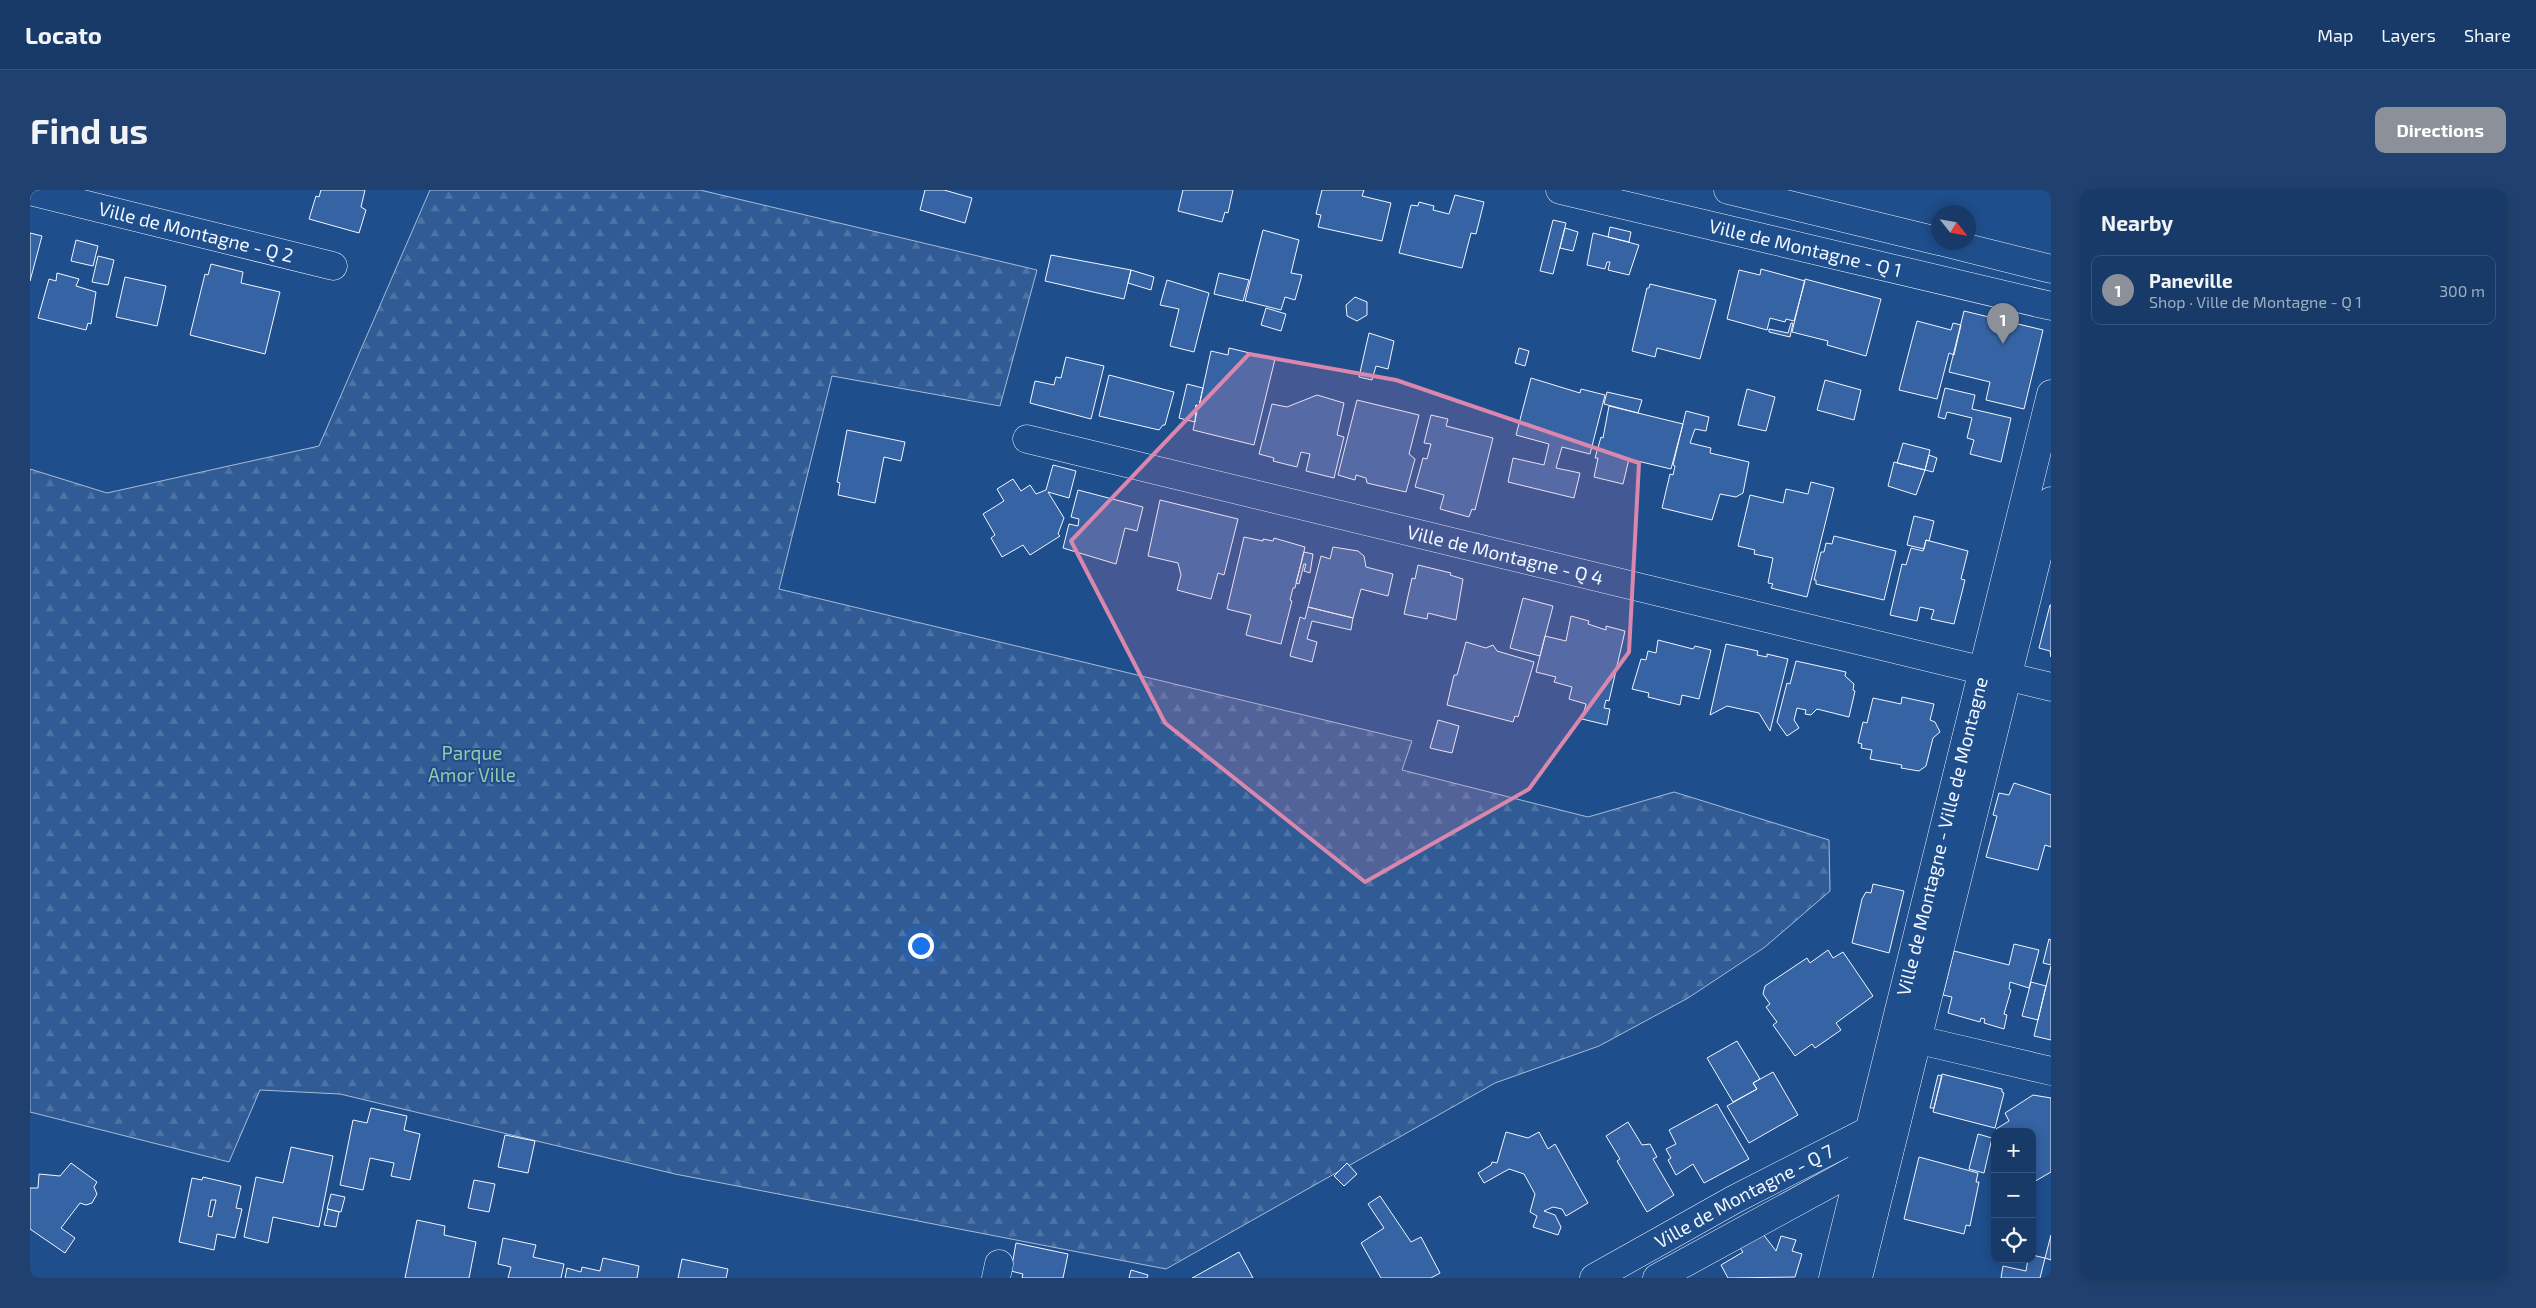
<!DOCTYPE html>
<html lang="en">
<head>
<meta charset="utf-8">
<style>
  body { margin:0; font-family:"Exo 2",sans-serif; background:#20416f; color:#f1f3f6 }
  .controls { position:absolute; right:15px; bottom:15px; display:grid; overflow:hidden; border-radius:10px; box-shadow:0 2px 12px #0003 }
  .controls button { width:45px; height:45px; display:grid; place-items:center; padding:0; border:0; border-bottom:1px solid #36547d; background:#173a69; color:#f1f3f6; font:25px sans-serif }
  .compass { position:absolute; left:1901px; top:15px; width:45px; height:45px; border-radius:50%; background:#173a69; box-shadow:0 2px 12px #0003; rotate:121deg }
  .you { position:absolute; left:890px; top:755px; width:18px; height:18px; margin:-12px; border:4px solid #fff; border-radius:50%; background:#1a73e8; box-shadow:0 0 0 8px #1a73e833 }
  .badge { display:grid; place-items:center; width:32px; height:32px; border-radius:50%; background:#8c9099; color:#fff; font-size:16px; font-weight:700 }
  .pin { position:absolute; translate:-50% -41px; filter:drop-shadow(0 1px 2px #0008) }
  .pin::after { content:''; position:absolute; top:26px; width:18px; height:15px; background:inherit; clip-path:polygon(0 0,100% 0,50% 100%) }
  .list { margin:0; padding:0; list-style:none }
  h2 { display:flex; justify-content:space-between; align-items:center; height:65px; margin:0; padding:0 20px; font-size:21px }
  h2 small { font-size:16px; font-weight:400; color:#9eadc0 }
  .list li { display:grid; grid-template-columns:32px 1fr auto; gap:15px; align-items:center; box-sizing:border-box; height:70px; margin:0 10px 10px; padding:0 10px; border:1px solid #36547d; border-radius:10px }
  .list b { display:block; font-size:19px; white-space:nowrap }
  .list p { margin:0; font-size:16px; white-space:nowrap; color:#9eadc0 }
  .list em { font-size:16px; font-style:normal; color:#9eadc0 }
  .icon { flex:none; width:28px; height:28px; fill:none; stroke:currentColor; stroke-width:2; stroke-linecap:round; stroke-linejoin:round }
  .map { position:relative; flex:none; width:2021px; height:1088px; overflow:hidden; border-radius:10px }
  header { display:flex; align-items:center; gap:30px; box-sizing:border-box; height:70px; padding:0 25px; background:#173a69; border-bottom:1px solid #36547d }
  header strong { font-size:24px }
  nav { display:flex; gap:28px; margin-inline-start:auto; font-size:18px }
  .intro { display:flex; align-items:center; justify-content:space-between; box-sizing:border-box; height:120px; padding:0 30px }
  h1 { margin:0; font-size:35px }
  .button { padding:12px 22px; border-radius:10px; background:#8c9099; color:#fff; font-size:18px; font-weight:700 }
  main { display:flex; gap:30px; padding:0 30px }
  aside { flex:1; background:#173a69; border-radius:10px; box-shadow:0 2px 12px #0003 }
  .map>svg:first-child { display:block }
  .forest { fill:url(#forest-firs); stroke:#a8bbd7 }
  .building { fill:#3563a3; stroke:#f2f6ff; fill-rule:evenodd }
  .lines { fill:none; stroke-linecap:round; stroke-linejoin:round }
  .minor-casing { stroke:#f2f6ff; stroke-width:29 }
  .minor { stroke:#1f4e8c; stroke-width:28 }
  .marked { fill:#da87ad; fill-opacity:0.2; stroke:#da87ad; stroke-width:4; stroke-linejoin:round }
  .labels { text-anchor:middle; stroke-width:4; stroke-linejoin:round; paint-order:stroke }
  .street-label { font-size:19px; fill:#f2f6ff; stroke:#1f4e8c }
  .park-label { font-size:19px; fill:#97c8a6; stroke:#1f4e8c }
</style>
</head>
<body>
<header>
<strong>Locato</strong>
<nav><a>Map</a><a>Layers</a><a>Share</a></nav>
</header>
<div class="intro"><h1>Find us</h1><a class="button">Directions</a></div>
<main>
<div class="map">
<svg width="2021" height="1088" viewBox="0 0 2021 1088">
  <defs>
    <pattern id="forest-firs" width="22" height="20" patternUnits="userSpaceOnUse" patternTransform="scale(1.25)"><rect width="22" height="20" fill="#305b95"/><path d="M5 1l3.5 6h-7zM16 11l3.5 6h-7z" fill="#4e73a5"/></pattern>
  </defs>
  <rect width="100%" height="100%" fill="#1f4e8c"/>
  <path class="forest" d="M 400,0 L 670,0 L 1007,80 L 970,216 L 802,186 L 749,399 L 1382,551 L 1372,580 L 1558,627 L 1644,602 L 1799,650 L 1800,701 L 1735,757 L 1658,808 L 1569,856 L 1465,893 L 1136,1079 L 645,984 L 310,904 L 230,900 L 199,972 L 0,922 L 0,279 L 77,303 L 289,256 Z"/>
  <path class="building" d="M 291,0 L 335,0 L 331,17 L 336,20 L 329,43 L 279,29 L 286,6 L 289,7 Z
    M 895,0 L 914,0 L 942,8 L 935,33 L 890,20 Z
    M 1153,0 L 1203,0 L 1198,23 L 1195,22 L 1192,32 L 1148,21 Z
    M 1292,0 L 1334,0 L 1332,6 L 1361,13 L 1352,51 L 1288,37 L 1291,25 L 1286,24 Z
    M 1425,5 L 1454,12 L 1446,44 L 1441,43 L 1432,78 L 1369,63 L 1381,15 L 1388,16 L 1389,12 L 1404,16 L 1403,20 L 1419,24 Z
    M 1523,30 L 1536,33 L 1523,84 L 1510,81 Z
    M 1580,37 L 1601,42 L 1599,52 L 1578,47 Z
    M 1535,38 L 1548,42 L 1543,61 L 1530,58 Z
    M 1233,40 L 1269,50 L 1261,83 L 1272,85 L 1265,110 L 1255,107 L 1251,120 L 1215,111 Z
    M 0,43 L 12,46 L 0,91 Z
    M 1563,43 L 1609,55 L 1599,85 L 1578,80 L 1580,72 L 1577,72 L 1575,79 L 1557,75 Z
    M 46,50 L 68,56 L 63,76 L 41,71 Z
    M 1021,65 L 1101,80 L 1094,109 L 1015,91 Z
    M 68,66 L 84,70 L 78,95 L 62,92 Z
    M 181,74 L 213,82 L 211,93 L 250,102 L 235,164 L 160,145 L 175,84 L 178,85 Z
    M 1731,79 L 1775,91 L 1764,131 L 1756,129 L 1755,132 L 1740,128 L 1737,140 L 1697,129 L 1709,80 L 1730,85 Z
    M 1101,80 L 1124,87 L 1121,100 L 1098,93 Z
    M 27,83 L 49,89 L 46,96 L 66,102 L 61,134 L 58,133 L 56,140 L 8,128 L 19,89 L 26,91 Z
    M 1189,83 L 1219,90 L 1213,111 L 1184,104 Z
    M 95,87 L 136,96 L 127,136 L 86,127 Z
    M 1775,89 L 1851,109 L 1836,166 L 1797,155 L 1798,151 L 1762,142 Z
    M 1137,90 L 1179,103 L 1164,162 L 1140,156 L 1149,119 L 1130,115 Z
    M 1620,94 L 1686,110 L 1670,169 L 1627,158 L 1625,167 L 1602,161 L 1617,98 L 1619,98 Z
    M 1325,107 L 1337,112 L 1337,125 L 1327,131 L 1317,126 L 1316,115 Z
    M 1236,118 L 1256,124 L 1251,141 L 1231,135 Z
    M 1934,121 L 2013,140 L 1994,219 L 1956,210 L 1960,192 L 1919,182 Z
    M 1887,131 L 1921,140 L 1923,133 L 1931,135 L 1924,165 L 1919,163 L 1907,209 L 1869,200 Z
    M 1761,133 L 1763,133 L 1760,147 L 1739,142 L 1739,139 L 1758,143 Z
    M 1339,143 L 1364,151 L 1358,179 L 1346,176 L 1342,190 L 1329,187 Z
    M 1199,158 L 1245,169 L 1224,255 L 1163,240 L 1167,222 L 1165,222 L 1166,215 L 1169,216 L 1181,161 L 1198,165 Z
    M 1489,158 L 1499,161 L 1495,176 L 1485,173 Z
    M 1036,167 L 1074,176 L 1061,229 L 1000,213 L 1005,191 L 1024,195 L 1026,187 L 1031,188 Z
    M 1079,185 L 1144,202 L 1135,235 L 1133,235 L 1129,240 L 1069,226 Z
    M 1501,188 L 1550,203 L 1551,199 L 1575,205 L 1560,264 L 1532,257 L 1526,278 L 1550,283 L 1544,308 L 1478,292 L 1483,268 L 1514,275 L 1519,254 L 1486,245 Z
    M 1795,190 L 1831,200 L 1824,230 L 1787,220 Z
    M 1157,194 L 1173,198 L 1169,216 L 1166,215 L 1165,232 L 1149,228 Z
    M 1915,198 L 1945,205 L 1942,219 L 1981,228 L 1971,272 L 1940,264 L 1944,250 L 1937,248 L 1942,228 L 1917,222 L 1915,229 L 1908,227 Z
    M 1717,199 L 1745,207 L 1736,241 L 1708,235 Z
    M 1577,202 L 1612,210 L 1608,223 L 1574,214 Z
    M 1287,205 L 1314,213 L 1307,245 L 1314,247 L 1304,288 L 1276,281 L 1280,264 L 1271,262 L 1267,277 L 1243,271 L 1244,268 L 1229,264 L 1242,214 L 1257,217 Z
    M 1327,210 L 1389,225 L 1379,264 L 1385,269 L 1376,302 L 1337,293 L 1336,288 L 1326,285 L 1325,290 L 1308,285 Z
    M 1579,216 L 1653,234 L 1641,279 L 1599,269 L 1593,294 L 1564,287 L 1568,268 L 1565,268 L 1571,247 L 1573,248 Z
    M 1656,221 L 1679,227 L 1676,241 L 1665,239 L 1660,253 L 1681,258 L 1680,263 L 1719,272 L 1713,303 L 1706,307 L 1690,304 L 1682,330 L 1632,318 L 1640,284 L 1643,285 L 1645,276 L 1643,275 Z
    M 1401,225 L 1418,229 L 1416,236 L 1463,248 L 1445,320 L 1442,319 L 1439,327 L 1410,319 L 1414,305 L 1385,297 L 1393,268 L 1397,269 L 1401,254 L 1394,253 Z
    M 817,240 L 875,252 L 871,271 L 854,267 L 845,313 L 808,305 L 810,293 L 807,292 Z
    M 1873,253 L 1900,260 L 1895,280 L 1867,273 Z
    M 1899,265 L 1907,268 L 1903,282 L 1895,280 Z
    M 1864,272 L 1895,280 L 1886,305 L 1858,296 Z
    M 1023,275 L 1046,281 L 1039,308 L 1018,302 L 1034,328 L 1028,344 L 1030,346 L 1000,365 L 993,355 L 972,367 L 961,348 L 965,345 L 953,324 L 974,311 L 967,299 L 983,289 L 991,301 L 1000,295 L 1006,304 L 1016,300 Z
    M 1781,292 L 1804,298 L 1777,407 L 1741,398 L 1743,394 L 1738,393 L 1743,368 L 1724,364 L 1725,360 L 1708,356 L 1720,305 L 1753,313 L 1756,299 L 1778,304 Z
    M 1048,300 L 1113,317 L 1107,341 L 1095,338 L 1086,374 L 1033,358 L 1039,334 L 1048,336 L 1049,329 L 1041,327 Z
    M 1130,310 L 1208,329 L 1194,385 L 1188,383 L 1181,409 L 1147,400 L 1151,385 L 1148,373 L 1118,366 Z
    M 1884,326 L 1904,331 L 1899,351 L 1896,350 L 1894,359 L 1877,355 Z
    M 1804,346 L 1866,361 L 1854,410 L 1786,394 L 1786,390 L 1784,390 L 1791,362 L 1794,362 L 1796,353 L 1802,354 Z
    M 1214,347 L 1233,351 L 1233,349 L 1243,351 L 1244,348 L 1275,357 L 1265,398 L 1263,398 L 1260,410 L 1262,411 L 1251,454 L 1216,445 L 1221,425 L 1197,419 Z
    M 1896,350 L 1938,361 L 1931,389 L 1935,390 L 1924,434 L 1901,429 L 1904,420 L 1890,417 L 1887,431 L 1860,425 L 1872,374 L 1876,375 L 1881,358 L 1893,361 Z
    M 1303,357 L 1328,361 L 1334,366 L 1336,377 L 1363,384 L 1358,406 L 1331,399 L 1323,428 L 1278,417 L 1291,366 L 1300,369 Z
    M 1274,362 L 1283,364 L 1280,383 L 1274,381 L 1276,374 L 1274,374 L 1269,394 L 1266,393 Z
    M 1388,375 L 1421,383 L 1420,385 L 1433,389 L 1426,430 L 1398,423 L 1397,429 L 1374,424 L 1382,388 L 1385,389 Z
    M 1493,408 L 1523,416 L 1510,466 L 1480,458 Z
    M 2020,415 L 2021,415 L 2021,467 L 2020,461 L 2009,458 Z
    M 1278,417 L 1323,428 L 1321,440 L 1282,431 L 1277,449 L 1287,452 L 1282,472 L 1260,466 L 1270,427 L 1275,429 Z
    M 1541,426 L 1559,431 L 1558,434 L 1576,440 L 1576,436 L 1595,441 L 1579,511 L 1576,510 L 1574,518 L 1580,519 L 1577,535 L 1552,529 L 1556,514 L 1539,509 L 1542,497 L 1524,492 L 1526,487 L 1506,482 L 1515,446 L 1536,451 Z
    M 1628,450 L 1663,459 L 1665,456 L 1681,460 L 1669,509 L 1652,505 L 1650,515 L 1618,507 L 1619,503 L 1602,499 L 1611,469 L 1616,470 L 1618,461 L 1626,463 Z
    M 1436,452 L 1456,458 L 1463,455 L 1467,461 L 1504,472 L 1488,527 L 1485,526 L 1483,532 L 1417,515 L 1424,485 L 1427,485 Z
    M 1696,454 L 1728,461 L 1727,465 L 1737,467 L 1737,464 L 1758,469 L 1740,541 L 1729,523 L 1697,516 L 1680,525 Z
    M 1766,471 L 1816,482 L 1815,486 L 1824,494 L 1823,500 L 1825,501 L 1819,527 L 1787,519 L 1781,525 L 1775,524 L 1776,520 L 1767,518 L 1764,530 L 1769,538 L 1757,546 L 1747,532 L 1757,493 L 1760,494 Z
    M 1872,507 L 1904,514 L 1900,530 L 1905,532 L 1910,542 L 1903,548 L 1896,576 L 1889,581 L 1871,578 L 1872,575 L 1840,569 L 1842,560 L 1831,558 L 1832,554 L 1828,553 L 1833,532 L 1837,533 L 1843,508 L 1871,514 Z
    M 1408,530 L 1429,536 L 1422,563 L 1400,558 Z
    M 1984,593 L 2021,605 L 2021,657 L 2015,655 L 2008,680 L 1956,667 L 1967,626 L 1963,625 L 1969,603 L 1979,605 Z
    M 1843,694 L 1874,701 L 1859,763 L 1822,753 L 1832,709 L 1836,702 L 1841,703 Z
    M 2019,749 L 2021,750 L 2021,775 L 2013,773 Z
    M 1984,754 L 2009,760 L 1999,798 L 1980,792 L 1979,799 L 1981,800 L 1974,824 L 1977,825 L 1974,839 L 1954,833 L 1955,829 L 1951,828 L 1950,832 L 1918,823 L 1922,807 L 1913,805 L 1924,761 L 1979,775 Z
    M 1798,760 L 1803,768 L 1813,762 L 1843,806 L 1806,833 L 1811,840 L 1785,858 L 1782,854 L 1765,866 L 1743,835 L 1747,832 L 1736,817 L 1740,814 L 1733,804 L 1735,796 L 1777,768 L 1780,773 Z
    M 2021,776 L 2021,850 L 2004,846 Z
    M 2001,792 L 2016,796 L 2008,830 L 1992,826 Z
    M 1707,851 L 1730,889 L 1723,893 L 1727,899 L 1703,912 L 1677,868 Z
    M 1743,882 L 1768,925 L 1719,953 L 1697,916 L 1727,899 L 1723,893 Z
    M 1912,884 L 1972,899 L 1972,902 L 1974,903 L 1965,938 L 1903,922 Z
    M 1908,885 L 1912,886 L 1904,918 L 1900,918 Z
    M 2003,905 L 2021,908 L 2021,982 L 2002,993 L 2002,942 L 1968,942 L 1966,939 L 1979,931 L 1975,923 Z
    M 1687,914 L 1719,969 L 1674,993 L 1663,974 L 1646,985 L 1638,970 L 1641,968 L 1636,959 L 1646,954 L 1639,940 Z
    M 341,918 L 377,926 L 374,940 L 390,944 L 380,990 L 361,986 L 364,973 L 340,968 L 333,1000 L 310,995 L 323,930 L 337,933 Z
    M 1598,932 L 1612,955 L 1620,954 L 1627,967 L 1623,969 L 1644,1005 L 1617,1022 L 1587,971 L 1590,969 L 1576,946 Z
    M 1476,942 L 1498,948 L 1509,942 L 1518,959 L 1525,954 L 1558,1013 L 1536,1026 L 1532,1019 L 1523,1017 L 1514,1021 L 1525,1025 L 1531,1037 L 1528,1045 L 1503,1037 L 1507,1026 L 1500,1022 L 1505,1004 L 1494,984 L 1479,979 L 1454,993 L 1448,983 L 1461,975 L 1462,972 L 1467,973 Z
    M 1948,944 L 1962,948 L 1954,983 L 1939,979 Z
    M 475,945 L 505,951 L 498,983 L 468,977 Z
    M 261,957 L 303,966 L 289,1037 L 243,1027 L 238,1053 L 214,1047 L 226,987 L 253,993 Z
    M 1889,967 L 1948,983 L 1946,992 L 1949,992 L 1940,1036 L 1936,1035 L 1934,1044 L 1874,1029 Z
    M 41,973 L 67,992 L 64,997 L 67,1004 L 62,1013 L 56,1015 L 50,1013 L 31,1038 L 45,1048 L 35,1063 L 0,1039 L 0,998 L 8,998 L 9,984 L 30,986 Z
    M 1317,973 L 1327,984 L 1314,996 L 1304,986 Z
    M 173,987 L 211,996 L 206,1018 L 212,1019 L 205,1048 L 187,1044 L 184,1060 L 149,1052 L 162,988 L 172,990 ZM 181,1010 L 186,1010 L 182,1027 L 178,1026 Z
    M 444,990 L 465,994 L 459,1022 L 438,1018 Z
    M 301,1004 L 315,1007 L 311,1022 L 297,1019 Z
    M 1350,1006 L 1381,1052 L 1391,1047 L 1410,1083 L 1401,1088 L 1351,1088 L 1331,1053 L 1354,1038 L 1338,1014 Z
    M 298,1019 L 309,1022 L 306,1037 L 294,1035 Z
    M 387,1030 L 415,1036 L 414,1045 L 446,1052 L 439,1088 L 375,1088 Z
    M 1733,1044 L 1746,1061 L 1751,1046 L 1766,1050 L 1762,1061 L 1772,1064 L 1765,1087 L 1698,1088 L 1691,1075 L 1713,1062 L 1710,1058 Z
    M 2021,1045 L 2021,1070 L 2015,1068 Z
    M 473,1048 L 506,1055 L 503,1067 L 534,1074 L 531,1088 L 478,1088 L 481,1077 L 468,1074 Z
    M 986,1053 L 1038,1064 L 1033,1088 L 992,1088 L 993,1084 L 981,1081 Z
    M 1209,1062 L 1223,1088 L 1162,1088 L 1164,1087 Z
    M 2002,1065 L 2015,1068 L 2010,1088 L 1971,1088 L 1973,1076 L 1996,1081 L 1998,1069 L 2002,1069 Z
    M 573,1068 L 609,1076 L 607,1088 L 535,1088 L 537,1078 L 551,1082 L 552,1077 L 570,1081 Z
    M 652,1069 L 698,1079 L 696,1088 L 648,1088 Z
    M 1101,1080 L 1118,1085 L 1117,1088 L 1099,1088 Z"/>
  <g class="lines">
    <defs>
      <g id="minor">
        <path id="s1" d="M 1530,0 L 2021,116"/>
        <path d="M 1698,0 L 1908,51"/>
        <path id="s2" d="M 0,1 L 303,76"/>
        <path d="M 1913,52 L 2021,79"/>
        <path id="s3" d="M 997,249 L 2021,497"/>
        <path d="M 1868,845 L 2021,881"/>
        <path d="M 966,1088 L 969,1074"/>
        <path id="s4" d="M 1564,1088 L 1705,1009 L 1852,934"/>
        <path d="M 1627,1088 L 1841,971"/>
        <path id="s5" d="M 1803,1088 L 2021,204"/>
        <path d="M 1828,1088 L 2021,311"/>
      </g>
    </defs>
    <use href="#minor" class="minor-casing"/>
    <use href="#minor" class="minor"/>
  </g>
  <path class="marked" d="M 1219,164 L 1366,190 L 1609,273 L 1599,462 L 1499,599 L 1335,692 L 1135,533 L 1041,351 Z"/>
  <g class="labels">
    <g class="street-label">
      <text dy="7" stroke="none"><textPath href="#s2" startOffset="171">Ville de Montagne - Q 2</textPath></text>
      <text dy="7" stroke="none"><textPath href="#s1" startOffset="252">Ville de Montagne - Q 1</textPath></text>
      <text dy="7" stroke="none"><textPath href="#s3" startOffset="492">Ville de Montagne - Q 4</textPath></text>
      <text dy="7" stroke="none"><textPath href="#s5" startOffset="455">Ville de Montagne - Ville de Montagne</textPath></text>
      <text dy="7" stroke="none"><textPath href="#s4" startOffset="171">Ville de Montagne - Q 7</textPath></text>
    </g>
    <g class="park-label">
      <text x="442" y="570">Parque<tspan x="442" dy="22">Amor Ville</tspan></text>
    </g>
  </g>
</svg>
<div class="controls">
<button>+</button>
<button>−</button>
<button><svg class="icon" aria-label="locate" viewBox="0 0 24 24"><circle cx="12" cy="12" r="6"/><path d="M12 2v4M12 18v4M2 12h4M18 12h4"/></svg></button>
</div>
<svg class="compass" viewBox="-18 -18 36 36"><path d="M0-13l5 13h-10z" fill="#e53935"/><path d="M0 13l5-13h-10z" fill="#9eadc0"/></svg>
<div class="you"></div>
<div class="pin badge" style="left:1973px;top:154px">1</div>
</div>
<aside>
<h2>Nearby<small></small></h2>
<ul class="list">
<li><span class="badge">1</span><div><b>Paneville</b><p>Shop · Ville de Montagne - Q 1</p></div><em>300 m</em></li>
</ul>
</aside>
</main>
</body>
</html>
